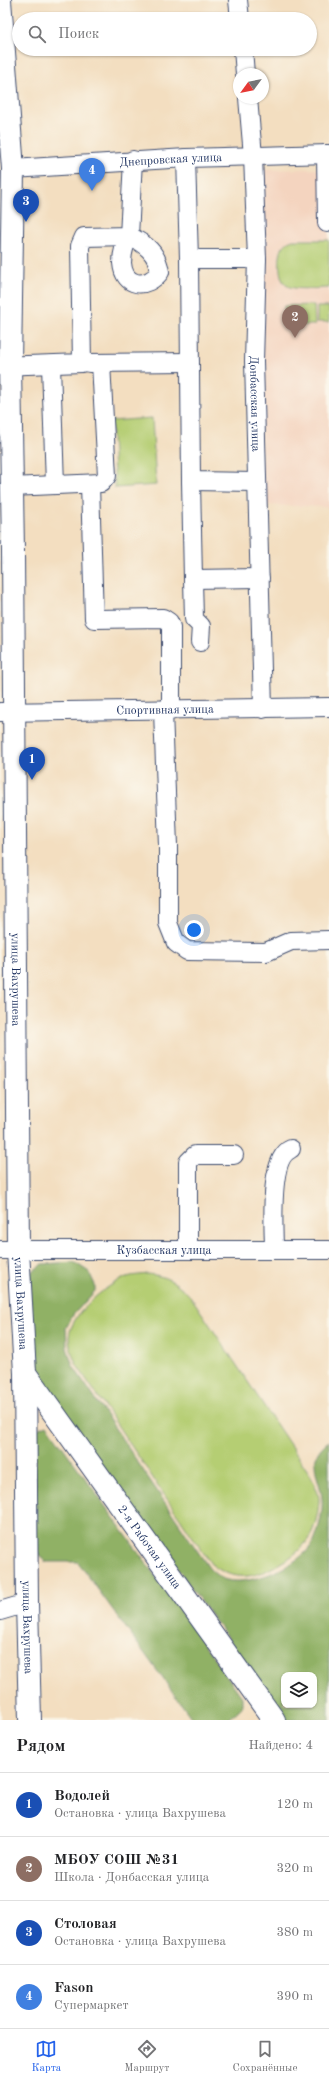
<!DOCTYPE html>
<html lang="ru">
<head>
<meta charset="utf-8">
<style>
  body { margin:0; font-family:"Old Standard TT",serif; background:#f6f6f6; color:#202124 }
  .controls { position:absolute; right:12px; bottom:12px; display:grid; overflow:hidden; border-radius:8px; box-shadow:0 1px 3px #0004 }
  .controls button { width:36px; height:36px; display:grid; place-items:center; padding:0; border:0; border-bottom:1px solid #e0e0e0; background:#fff; color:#202124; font:20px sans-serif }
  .compass { position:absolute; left:233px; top:68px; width:36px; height:36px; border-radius:50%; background:#fff; box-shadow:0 1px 3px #0004; rotate:237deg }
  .you { position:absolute; left:194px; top:930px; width:14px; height:14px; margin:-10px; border:3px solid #fff; border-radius:50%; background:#1a73e8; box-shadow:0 0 0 6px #1a73e833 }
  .badge { display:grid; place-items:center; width:26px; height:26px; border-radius:50%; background:#2563eb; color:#fff; font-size:13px; font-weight:700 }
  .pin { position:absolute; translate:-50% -33px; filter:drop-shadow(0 1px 2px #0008) }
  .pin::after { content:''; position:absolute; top:21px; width:14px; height:12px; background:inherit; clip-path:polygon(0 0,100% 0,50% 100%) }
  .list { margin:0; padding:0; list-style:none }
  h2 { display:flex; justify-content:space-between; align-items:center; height:52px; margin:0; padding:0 16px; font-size:17px }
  h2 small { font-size:13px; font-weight:400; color:#757577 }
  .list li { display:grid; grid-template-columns:26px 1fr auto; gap:12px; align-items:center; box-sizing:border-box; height:64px; padding:0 16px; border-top:1px solid #e0e0e0 }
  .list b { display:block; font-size:15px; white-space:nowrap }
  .list p { margin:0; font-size:13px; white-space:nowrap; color:#757577 }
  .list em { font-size:13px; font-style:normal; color:#757577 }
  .icon { flex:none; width:22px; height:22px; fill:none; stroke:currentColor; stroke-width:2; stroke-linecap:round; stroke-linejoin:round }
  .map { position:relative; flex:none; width:329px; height:1720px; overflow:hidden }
  .search { position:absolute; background:#fff; box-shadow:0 1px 3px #0004; left:12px; right:12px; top:12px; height:44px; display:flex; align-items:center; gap:10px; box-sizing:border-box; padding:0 14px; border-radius:22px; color:#757577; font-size:15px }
  .sheet { height:308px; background:#fff }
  nav { display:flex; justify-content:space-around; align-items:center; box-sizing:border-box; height:56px; border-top:1px solid #e0e0e0; background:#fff; font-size:11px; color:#757577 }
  nav a { display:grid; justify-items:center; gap:2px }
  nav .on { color:#2563eb }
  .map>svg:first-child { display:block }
  .built { fill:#f4d4bf }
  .green { fill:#b5ce73; stroke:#687e68 }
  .forest { fill:#90b165; stroke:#567062; fill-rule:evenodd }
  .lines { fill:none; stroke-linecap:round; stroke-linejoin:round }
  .minor-casing { stroke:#3b496d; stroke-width:20 }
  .major-casing { stroke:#3b496d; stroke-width:24 }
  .minor { stroke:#fff; stroke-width:18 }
  .major { stroke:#fff; stroke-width:22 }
  .labels { text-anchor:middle; stroke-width:3; stroke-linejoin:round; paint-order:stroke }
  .street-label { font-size:12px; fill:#1b2f5e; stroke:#fbf7ec }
</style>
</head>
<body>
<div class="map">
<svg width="329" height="1720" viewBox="0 0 329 1720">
  <rect width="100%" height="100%" fill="#fbf7ec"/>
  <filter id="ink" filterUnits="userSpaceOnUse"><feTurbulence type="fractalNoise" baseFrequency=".025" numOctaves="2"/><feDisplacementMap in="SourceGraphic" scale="8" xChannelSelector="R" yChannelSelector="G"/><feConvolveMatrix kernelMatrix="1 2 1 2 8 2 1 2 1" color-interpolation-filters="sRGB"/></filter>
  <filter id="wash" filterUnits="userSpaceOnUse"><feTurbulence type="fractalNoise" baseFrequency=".012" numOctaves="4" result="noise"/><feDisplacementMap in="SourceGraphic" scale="16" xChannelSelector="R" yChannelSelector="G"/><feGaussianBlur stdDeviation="0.9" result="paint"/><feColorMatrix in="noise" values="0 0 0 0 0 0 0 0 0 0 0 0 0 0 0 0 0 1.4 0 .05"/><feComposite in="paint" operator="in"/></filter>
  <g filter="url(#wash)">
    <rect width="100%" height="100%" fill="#f3dec0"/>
    <path class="built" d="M 329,169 L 329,507 L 262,505 L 258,170 Z"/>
    <path class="green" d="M 293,240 L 329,240 L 329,288 C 319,288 293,291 286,285 C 278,279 278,254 283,247 C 286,243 289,241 293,240 Z
      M 314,305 L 315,325 L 285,325 L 284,306 Z
      M 317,307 L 329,307 L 329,322 L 317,322 Z
      M 152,418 L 156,485 L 115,488 L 111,421 Z
      M 148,1274 C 167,1276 178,1283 191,1297 L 311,1476 C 314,1484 320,1494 319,1502 C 318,1514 315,1528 309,1538 C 302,1549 293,1556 282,1562 C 257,1578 235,1583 211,1564 L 76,1364 C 73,1355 69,1347 69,1337 C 71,1313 106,1285 127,1277 C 133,1275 142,1275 148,1274 Z"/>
    <path class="forest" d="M 74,1262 L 89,1272 L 95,1285 L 95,1291 L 73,1315 L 66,1328 L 67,1348 L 73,1366 L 209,1568 C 212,1571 216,1575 221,1578 C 245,1590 303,1565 314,1541 C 319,1529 323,1512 322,1499 C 320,1476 304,1459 329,1441 L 329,1720 L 287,1720 L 37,1375 C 26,1341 29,1307 31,1272 L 43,1264 ZM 284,1675 L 314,1675 L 314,1705 L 284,1705 Z
      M 47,1425 L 242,1697 L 242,1707 L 228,1720 L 193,1720 L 78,1562 L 46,1562 L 39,1556 L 36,1532 L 35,1430 Z"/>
  </g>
  <g filter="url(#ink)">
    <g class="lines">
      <defs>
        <g id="minor">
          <path d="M 238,0 L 240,19"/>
          <path d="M 243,49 L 245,74"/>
          <path id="s1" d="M 248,98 L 253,156 L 257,259 L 254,361 L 263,709"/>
          <path d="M 326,154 L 327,223"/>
          <path d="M 186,158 L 189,259 L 257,259"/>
          <path id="s2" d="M 13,169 L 186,158 L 329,154"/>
          <path d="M 129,236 C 146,244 157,253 160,272 C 147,289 124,288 122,263 C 122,254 125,244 129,236 Z"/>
          <path d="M 189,259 L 191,481 L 256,482"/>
          <path d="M 89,363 L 190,362"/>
          <path d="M 51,365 L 55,485"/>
          <path d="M 0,366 L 82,363 L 80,246 L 84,237 L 129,236 L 133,160"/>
          <path d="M 191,481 L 193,579 L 260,578"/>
          <path d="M 90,484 L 94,619 L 163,618 L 169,622 L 171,627 L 171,711"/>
          <path d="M 11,487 L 101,483 L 107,476 L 101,363"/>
          <path d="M 193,579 L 194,619 L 201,626 L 200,642"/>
          <path d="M 163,711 L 168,846 L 168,923 L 176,943 L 187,951 L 266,952 L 291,941 L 329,940"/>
          <path id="s3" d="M 0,712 L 329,707"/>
          <path d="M 188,1249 L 188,1162 L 195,1155 L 234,1155"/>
          <path d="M 274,1249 C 274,1229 268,1158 291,1149"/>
          <path id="s4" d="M 0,1250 L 329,1250"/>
          <path d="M 0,1611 L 27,1603"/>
        </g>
        <g id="major">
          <path id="s5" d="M 0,0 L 13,169 L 10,365 L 13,551 L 18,1250 L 25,1373 L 27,1603 L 30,1720"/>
          <path id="s6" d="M 25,1373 L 274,1720"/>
        </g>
      </defs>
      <use href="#minor" class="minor-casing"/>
      <use href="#major" class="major-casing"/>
      <use href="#minor" class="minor"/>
      <use href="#major" class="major"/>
    </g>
  </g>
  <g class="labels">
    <g class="street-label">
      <text dy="4" stroke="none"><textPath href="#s2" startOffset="158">Днепровская улица</textPath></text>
      <text dy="4" stroke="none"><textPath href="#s1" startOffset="306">Донбасская улица</textPath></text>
      <text dy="4" stroke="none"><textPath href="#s3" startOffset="165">Спортивная улица</textPath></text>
      <text dy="4" stroke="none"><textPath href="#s5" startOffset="980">улица Вахрушева</textPath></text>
      <text dy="4" stroke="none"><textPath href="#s4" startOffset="164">Кузбасская улица</textPath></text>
      <text dy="4" stroke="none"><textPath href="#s5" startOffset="1304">улица Вахрушева</textPath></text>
      <text dy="4" stroke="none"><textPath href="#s6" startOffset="214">2-я Рабочая улица</textPath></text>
      <text dy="4" stroke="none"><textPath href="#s5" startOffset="1628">улица Вахрушева</textPath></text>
    </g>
  </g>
</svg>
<div class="controls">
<button><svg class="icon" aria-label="layers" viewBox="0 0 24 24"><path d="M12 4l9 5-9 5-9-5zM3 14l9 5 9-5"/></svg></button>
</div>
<svg class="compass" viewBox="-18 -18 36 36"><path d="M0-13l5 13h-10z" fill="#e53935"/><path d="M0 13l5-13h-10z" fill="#757577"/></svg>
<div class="you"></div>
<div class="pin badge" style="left:32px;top:780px;background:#1a4fb4">1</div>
<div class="pin badge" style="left:295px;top:338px;background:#8d6e63">2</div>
<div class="pin badge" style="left:26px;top:222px;background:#1a4fb4">3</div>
<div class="pin badge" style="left:92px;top:191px;background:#3f7fe0">4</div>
<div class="search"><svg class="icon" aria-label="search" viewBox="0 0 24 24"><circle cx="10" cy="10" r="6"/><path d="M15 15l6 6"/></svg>Поиск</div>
</div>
<section class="sheet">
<h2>Рядом<small>Найдено: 4</small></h2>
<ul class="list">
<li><span class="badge" style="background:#1a4fb4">1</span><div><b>Водолей</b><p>Остановка · улица Вахрушева</p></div><em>120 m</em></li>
<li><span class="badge" style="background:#8d6e63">2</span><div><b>МБОУ СОШ №31</b><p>Школа · Донбасская улица</p></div><em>320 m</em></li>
<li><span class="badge" style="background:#1a4fb4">3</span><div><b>Столовая</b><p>Остановка · улица Вахрушева</p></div><em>380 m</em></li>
<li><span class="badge" style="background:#3f7fe0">4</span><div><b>Fason</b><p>Супермаркет</p></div><em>390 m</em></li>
</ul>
</section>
<nav>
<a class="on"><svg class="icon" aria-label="map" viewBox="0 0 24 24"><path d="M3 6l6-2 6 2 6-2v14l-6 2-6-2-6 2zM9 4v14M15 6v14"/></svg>Карта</a>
<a><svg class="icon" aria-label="directions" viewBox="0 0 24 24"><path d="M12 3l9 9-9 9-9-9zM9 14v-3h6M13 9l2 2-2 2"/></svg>Маршрут</a>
<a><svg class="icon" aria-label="saved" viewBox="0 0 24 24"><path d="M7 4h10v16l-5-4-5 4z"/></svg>Сохранённые</a>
</nav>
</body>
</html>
